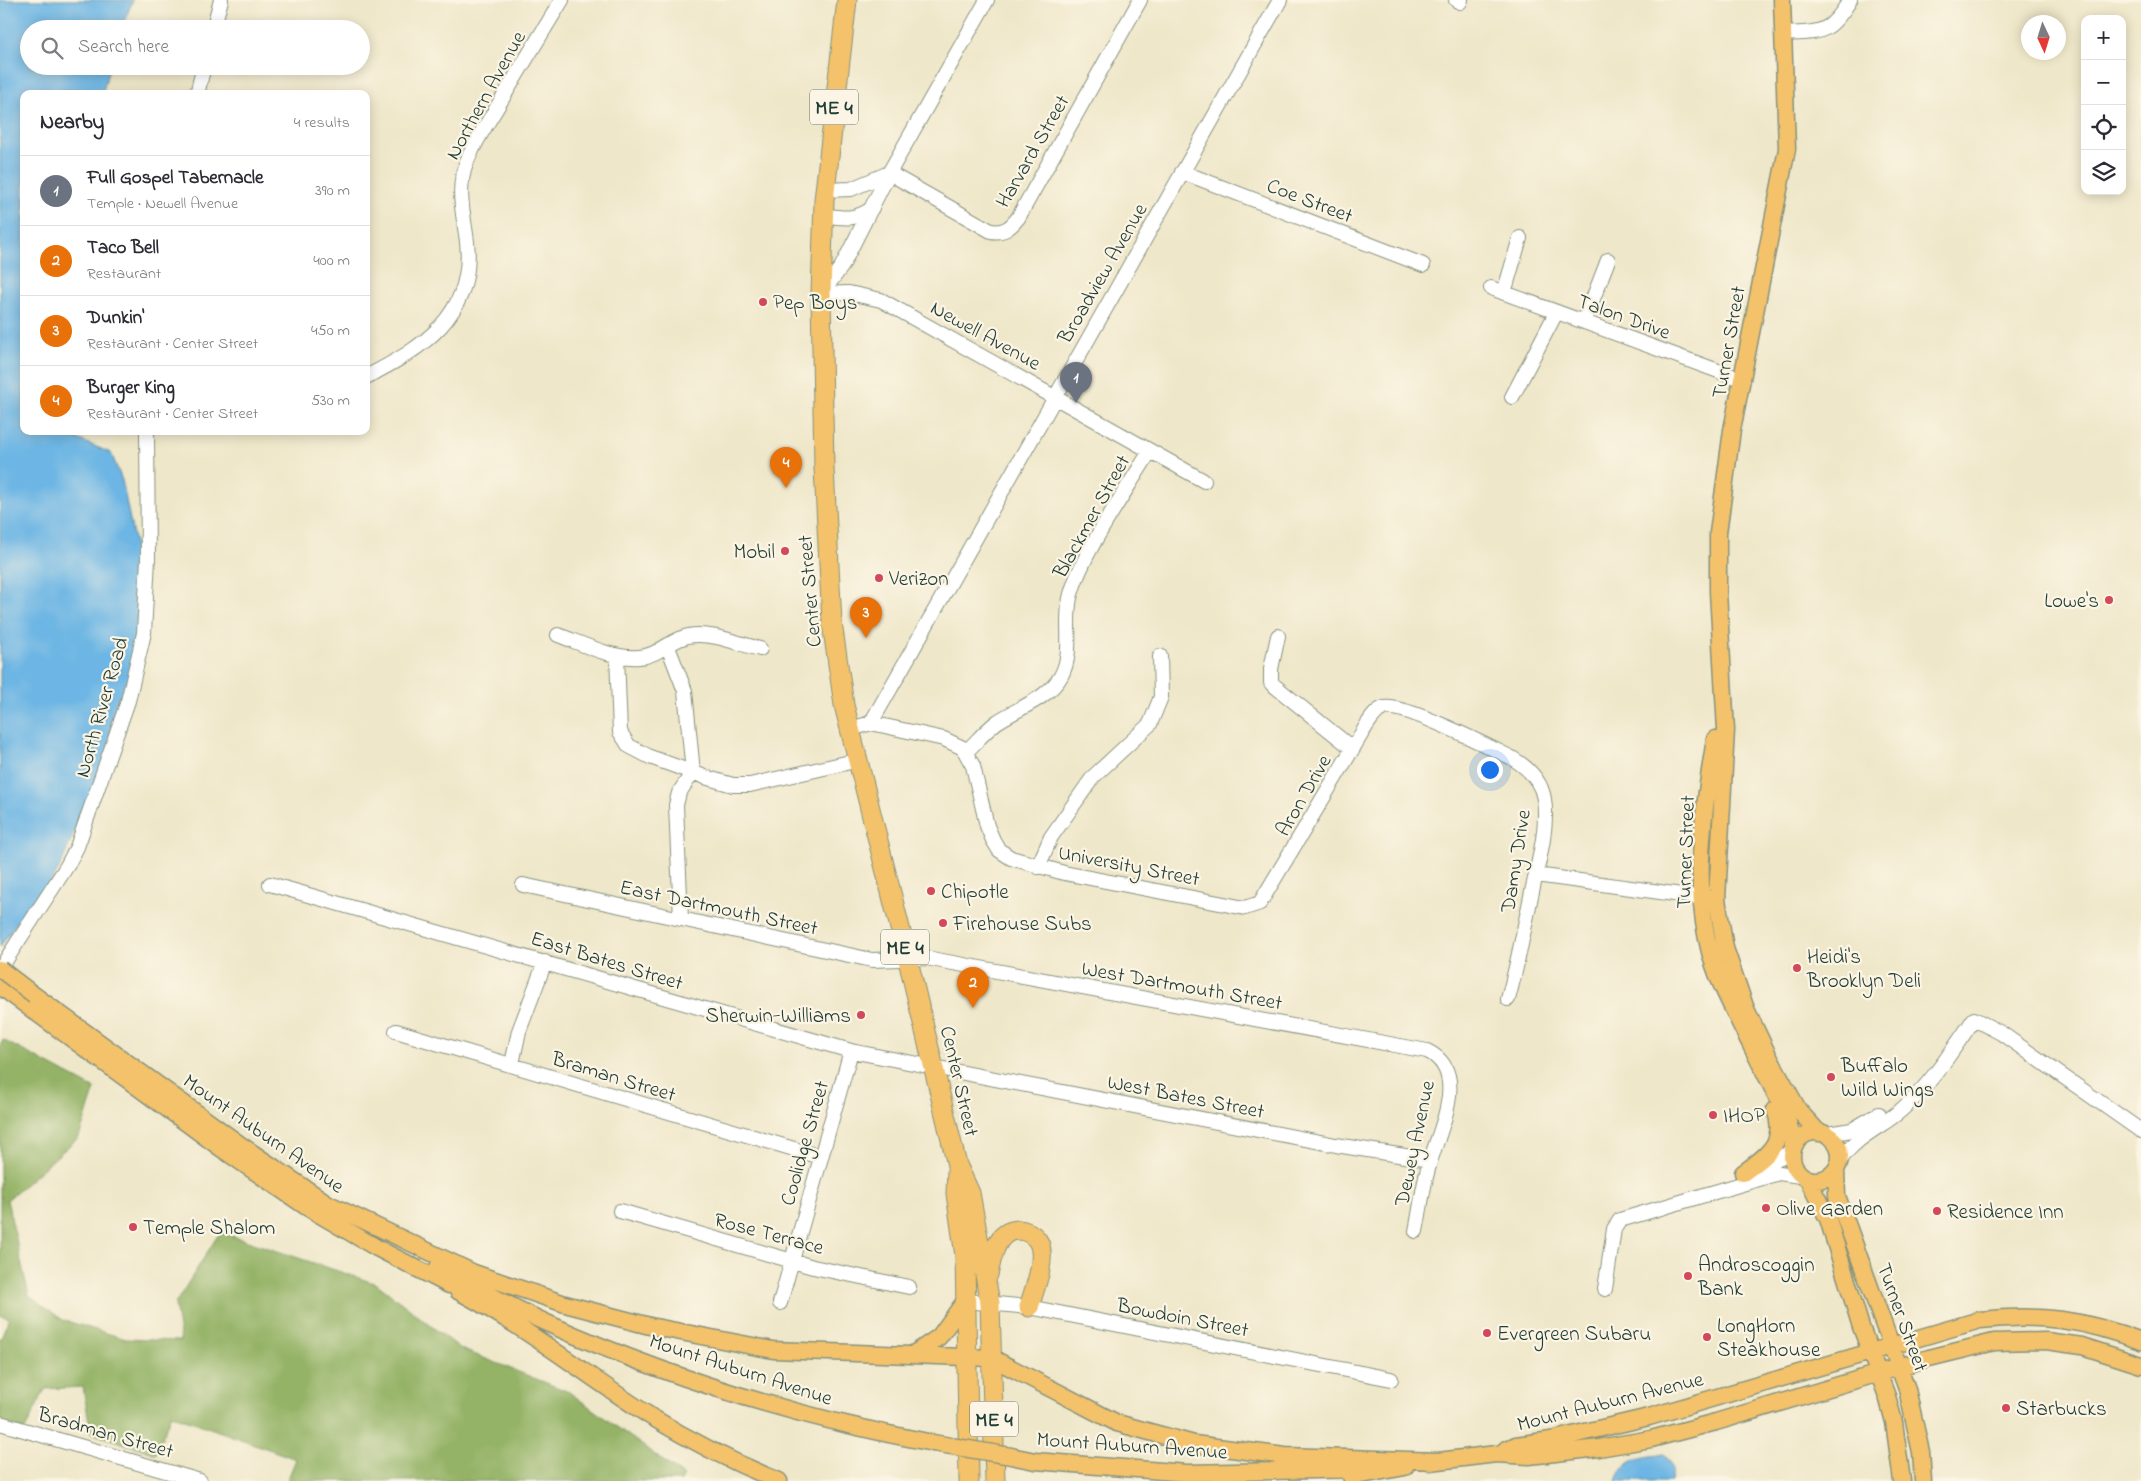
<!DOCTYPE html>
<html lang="en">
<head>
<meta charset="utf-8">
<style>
  body { margin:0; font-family:"Indie Flower",sans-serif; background:#f2f2f3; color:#2b2b33 }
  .controls { position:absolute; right:15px; top:15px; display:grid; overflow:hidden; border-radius:10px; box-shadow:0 2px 12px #0003 }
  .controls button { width:45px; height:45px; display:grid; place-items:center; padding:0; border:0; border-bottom:1px solid #e1e1e2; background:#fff; color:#2b2b33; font:25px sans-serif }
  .compass { position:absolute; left:2021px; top:15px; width:45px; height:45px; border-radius:50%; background:#fff; box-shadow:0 2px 12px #0003; rotate:176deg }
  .you { position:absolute; left:1489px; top:769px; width:18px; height:18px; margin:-12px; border:4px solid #fff; border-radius:50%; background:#1a73e8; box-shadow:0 0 0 8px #1a73e833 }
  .badge { display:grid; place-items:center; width:32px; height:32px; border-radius:50%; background:#d1495b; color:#fff; font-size:16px; font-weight:700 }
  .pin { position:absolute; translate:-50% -41px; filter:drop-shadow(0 1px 2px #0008) }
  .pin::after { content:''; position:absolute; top:26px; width:18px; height:15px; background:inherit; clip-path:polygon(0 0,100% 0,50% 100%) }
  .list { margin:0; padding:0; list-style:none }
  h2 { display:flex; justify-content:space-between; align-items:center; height:65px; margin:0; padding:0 20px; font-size:21px }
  h2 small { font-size:16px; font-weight:400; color:#7c7c81 }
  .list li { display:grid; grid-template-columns:32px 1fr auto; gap:15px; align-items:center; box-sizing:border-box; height:70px; padding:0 20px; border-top:1px solid #e1e1e2 }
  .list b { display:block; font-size:19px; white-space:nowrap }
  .list p { margin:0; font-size:16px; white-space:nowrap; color:#7c7c81 }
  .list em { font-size:16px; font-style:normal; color:#7c7c81 }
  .icon { flex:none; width:28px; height:28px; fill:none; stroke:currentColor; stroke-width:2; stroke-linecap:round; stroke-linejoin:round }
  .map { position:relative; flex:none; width:2141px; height:1481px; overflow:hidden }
  .search { position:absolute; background:#fff; box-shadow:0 2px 12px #0003; left:20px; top:20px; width:350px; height:55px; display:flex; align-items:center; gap:12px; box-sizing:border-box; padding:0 18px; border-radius:28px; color:#7c7c81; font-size:19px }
  .panel { position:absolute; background:#fff; box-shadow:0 2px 12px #0003; left:20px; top:90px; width:350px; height:345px; border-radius:10px }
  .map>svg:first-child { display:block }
  .forest { fill:#94b366; stroke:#5a784d }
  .water { fill:#6cb5e4; stroke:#46798c }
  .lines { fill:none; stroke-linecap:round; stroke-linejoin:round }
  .minor-casing { stroke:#87927e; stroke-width:16 }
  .major-casing { stroke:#87927e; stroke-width:19 }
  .highway-casing { stroke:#87927e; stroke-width:21 }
  .minor { stroke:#fff; stroke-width:14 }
  .major { stroke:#f3c26a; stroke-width:16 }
  .highway { stroke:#f3c26a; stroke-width:19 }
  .major-bridge-casing { stroke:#87927e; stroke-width:19; stroke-linecap:butt }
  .major-bridge { stroke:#f3c26a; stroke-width:16 }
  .poi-dot { fill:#d1495b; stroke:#fcf5e5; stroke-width:2 }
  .labels { text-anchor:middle; stroke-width:4.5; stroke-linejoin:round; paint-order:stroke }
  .shield { fill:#fcf5e5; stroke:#617469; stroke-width:1 }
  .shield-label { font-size:20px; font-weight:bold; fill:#1f3d34 }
  .street-label { font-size:21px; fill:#1f3d34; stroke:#fcf5e5 }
  .poi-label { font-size:21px; fill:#1f3d34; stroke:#fcf5e5; text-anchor:start }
</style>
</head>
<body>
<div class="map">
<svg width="2141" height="1481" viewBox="0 0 2141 1481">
  <rect width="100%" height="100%" fill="#fcf5e5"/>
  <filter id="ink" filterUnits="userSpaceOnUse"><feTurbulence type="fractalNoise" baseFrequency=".02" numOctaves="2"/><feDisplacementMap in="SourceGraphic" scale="10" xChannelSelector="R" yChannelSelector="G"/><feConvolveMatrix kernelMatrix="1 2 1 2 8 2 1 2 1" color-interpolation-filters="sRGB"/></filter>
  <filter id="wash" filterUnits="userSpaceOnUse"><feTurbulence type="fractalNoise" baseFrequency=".0096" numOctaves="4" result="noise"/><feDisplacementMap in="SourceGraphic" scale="20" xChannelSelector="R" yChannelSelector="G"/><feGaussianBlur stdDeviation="1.12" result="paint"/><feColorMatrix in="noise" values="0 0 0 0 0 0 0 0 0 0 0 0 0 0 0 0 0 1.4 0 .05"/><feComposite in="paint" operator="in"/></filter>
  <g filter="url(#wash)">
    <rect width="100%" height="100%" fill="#efe7c9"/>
    <path class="forest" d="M 3,1040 L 95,1089 L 79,1137 L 7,1200 L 29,1296 L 63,1320 L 126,1339 L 181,1341 L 175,1304 L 220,1232 L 377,1284 L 461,1349 L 569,1392 L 684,1476 L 681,1481 L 287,1481 L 296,1459 L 171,1414 L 156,1454 L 91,1433 L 83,1387 L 45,1389 L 25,1430 L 0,1422 L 0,1340 L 9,1318 L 0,1315 L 0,1046 Z"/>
    <path class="water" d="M 0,0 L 133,0 L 121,29 L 29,29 L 29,66 L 110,66 L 102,94 L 24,94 L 24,431 L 54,431 L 56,434 L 75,438 L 111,453 L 122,480 L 143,584 L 146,610 L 118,727 L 59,869 L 36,906 L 21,916 L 0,947 Z
      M 1664,1454 L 1673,1469 L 1671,1481 L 1617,1481 C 1625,1457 1641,1458 1664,1454 Z"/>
  </g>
  <g filter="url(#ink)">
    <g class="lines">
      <defs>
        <path id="minor" d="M 1456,0 L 1460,2 L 1461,0
          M 213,29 L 221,0
          M 1783,34 C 1821,32 1829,35 1850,0
          M 197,94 L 204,66
          M 1182,172 L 1423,265
          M 889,173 L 991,231 C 1004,233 1010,228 1018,218 L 1140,0
          M 825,190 L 851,189 L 889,173
          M 823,215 C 842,218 856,221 872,208
          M 1491,288 L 1743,380
          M 1504,293 L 1520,238
          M 821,294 L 849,293 L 881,300 L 1204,481
          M 821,294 L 842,266 L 889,173 L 987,0
          M 1584,322 L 1608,260
          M 366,377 C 423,348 475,315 467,242 C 464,215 456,191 466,164 C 474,142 488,123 499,104 C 520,69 541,34 562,0
          M 1512,397 L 1556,313
          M 558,635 C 583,644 612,659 639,657 C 658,656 670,640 688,636 C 710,631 739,644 760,649
          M 1278,636 L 1271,669 L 1271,683 L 1353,749
          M 668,647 L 685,691 L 693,772 L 679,793 L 676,805 L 681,919
          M 617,656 L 620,732 L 629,746 L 650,757 L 708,778 L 733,785 L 750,785 L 859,760
          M 871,723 L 1280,0
          M 851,729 L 871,723 L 944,739 L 963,748 L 973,766 L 987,826 L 993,840 L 999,850 L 1011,858 L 1064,873 L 1245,908 L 1260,903 L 1362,733 C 1367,725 1374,711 1384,708 C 1404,703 1489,747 1512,758 C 1527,767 1541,780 1544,799 C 1549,829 1536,871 1530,901 C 1523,934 1517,967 1508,999
          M 967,751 C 977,741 985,731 997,722 C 1018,708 1048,699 1061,676 C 1075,651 1063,620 1071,594 C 1084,549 1126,492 1150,451
          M 1038,867 L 1051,837 L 1093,777 L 1150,724 L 1161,697 L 1160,656
          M 1536,875 L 1711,899
          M 270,884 L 851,1051 L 1336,1145 L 1430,1160
          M 523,885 L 872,960 L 926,958 L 1427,1051 C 1469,1071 1441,1126 1431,1159 C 1423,1182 1421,1207 1416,1231
          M 0,969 L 67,866 L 77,847 L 128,701 L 144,633 L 148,559 L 147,431
          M 396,1031 L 821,1157
          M 512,1064 L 519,1031 L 545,962
          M 1827,1134 L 1852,1130 L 1879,1114
          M 1839,1162 C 1856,1136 1877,1130 1900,1111 C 1930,1086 1952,1051 1974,1019 L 2001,1033 L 2141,1131
          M 1753,1169 L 1792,1152
          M 620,1211 L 813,1267 L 909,1287
          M 1605,1289 L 1614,1229 L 1620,1220 L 1779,1173 L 1800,1176
          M 965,1301 L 1029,1307 L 1391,1379
          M 780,1303 L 851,1051
          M 0,1423 L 200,1481"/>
        <path id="major" d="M 1782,0 L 1787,149 L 1732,430 L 1718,533 L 1718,592 L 1726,730 L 1717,899 L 1725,948 L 1746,1009 L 1769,1057 L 1799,1111 L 1819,1133
          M 1715,739 C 1702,819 1687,914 1724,990 C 1738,1020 1753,1049 1768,1079 C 1779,1101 1791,1121 1793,1146
          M 0,986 L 222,1149 L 305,1206 L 377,1248 L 449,1285
          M 34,995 L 242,1146 L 336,1209
          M1792 1156a24 24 0 1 1 48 0a24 24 0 1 1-48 0Z
          M 1836,1170 L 1837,1196 L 1907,1389 L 1921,1452 L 1923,1481
          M 1743,1173 C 1768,1155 1787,1142 1775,1109
          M 1808,1180 L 1828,1219 L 1861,1327 L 1887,1396 L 1894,1422 L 1902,1481
          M 329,1204 L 474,1273 L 565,1304 L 650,1326 L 773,1350 L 992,1358 L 1117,1423 L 1194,1444 L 1285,1456 L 1440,1461
          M 438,1267 C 474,1287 511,1307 549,1324 C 671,1379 802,1418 933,1443
          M 458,1291 C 526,1327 586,1375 650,1416 C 691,1441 734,1463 779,1481
          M 912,1355 L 939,1337 L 965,1301
          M 1505,1450 L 1516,1445 L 1551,1440 L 1649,1417 L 1980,1320 C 2039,1313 2085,1320 2141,1341
          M 1011,1456 L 1035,1461 L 1187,1473 L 1361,1469
          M 1430,1462 L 1496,1454 L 1529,1456 L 1599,1448 L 1651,1439 L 1716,1422 L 1929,1358 L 1994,1342 L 2046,1341 L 2082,1346 L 2141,1365
          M 1351,1477 L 1405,1467"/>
        <path id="highway" d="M 847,0 L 824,200 L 821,294 L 824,468 L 832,623 L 844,705 L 908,960 L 957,1165 L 970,1193 L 990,1303 L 995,1481
          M 957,1169 L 956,1194 L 965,1256 L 969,1481
          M 988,1275 C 991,1262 993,1246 1003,1236 C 1017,1223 1040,1233 1041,1251 C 1043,1269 1034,1290 1029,1307"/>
      </defs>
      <use href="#minor" class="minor-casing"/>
      <use href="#major" class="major-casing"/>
      <use href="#highway" class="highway-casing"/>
      <use href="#minor" class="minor"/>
      <use href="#major" class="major"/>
      <use href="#highway" class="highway"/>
      <defs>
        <path id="major-bridge" d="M 0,969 L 34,995
          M 933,1443 L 1011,1456"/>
      </defs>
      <use href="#major-bridge" class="major-bridge-casing"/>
      <use href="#major-bridge" class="major-bridge"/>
    </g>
  </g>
  <g class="poi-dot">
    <circle cx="763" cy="302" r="5"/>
    <circle cx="785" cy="551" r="5"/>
    <circle cx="879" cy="578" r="5"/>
    <circle cx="2109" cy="600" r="5"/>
    <circle cx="931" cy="891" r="5"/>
    <circle cx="943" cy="923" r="5"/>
    <circle cx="1797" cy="968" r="5"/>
    <circle cx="861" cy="1015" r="5"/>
    <circle cx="1831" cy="1077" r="5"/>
    <circle cx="1713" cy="1115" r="5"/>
    <circle cx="1766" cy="1208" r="5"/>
    <circle cx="1937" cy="1211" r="5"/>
    <circle cx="133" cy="1227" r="5"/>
    <circle cx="1688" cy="1276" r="5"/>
    <circle cx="1487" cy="1333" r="5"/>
    <circle cx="1707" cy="1337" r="5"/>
    <circle cx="2006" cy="1408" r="5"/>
  </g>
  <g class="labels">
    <g class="shield">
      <rect x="810" y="89.5" width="48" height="35" rx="4"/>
      <rect x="881" y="929.5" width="48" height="35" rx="4"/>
      <rect x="970" y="1401.5" width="48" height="35" rx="4"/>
    </g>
    <g class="shield-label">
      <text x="834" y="114">ME 4</text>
      <text x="905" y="954">ME 4</text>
      <text x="994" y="1426">ME 4</text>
    </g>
    <g class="street-label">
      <text transform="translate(485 95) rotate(-61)" y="7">Northern Avenue</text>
      <text transform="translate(1032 151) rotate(-60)" y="7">Harvard Street</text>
      <text transform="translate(1310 200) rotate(21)" y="7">Coe Street</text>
      <text transform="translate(1102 273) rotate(-60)" y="7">Broadview Avenue</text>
      <text transform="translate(1624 316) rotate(20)" y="7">Talon Drive</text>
      <text transform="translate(986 335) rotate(29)" y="7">Newell Avenue</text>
      <text transform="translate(1728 342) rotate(-80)" y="7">Turner Street</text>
      <text transform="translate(1091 516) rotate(-61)" y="7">Blackmer Street</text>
      <text transform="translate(809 591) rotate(-95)" y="7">Center Street</text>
      <text transform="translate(101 707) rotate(-74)" y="7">North River Road</text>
      <text transform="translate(1303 795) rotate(-60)" y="7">Aron Drive</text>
      <text transform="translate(1685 852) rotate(-88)" y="7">Turner Street</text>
      <text transform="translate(1515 861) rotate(-81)" y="7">Damy Drive</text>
      <text transform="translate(1129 865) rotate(11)" y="7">University Street</text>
      <text transform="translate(719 907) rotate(12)" y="7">East Dartmouth Street</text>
      <text transform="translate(607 960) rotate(17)" y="7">East Bates Street</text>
      <text transform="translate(1182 985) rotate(10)" y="7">West Dartmouth Street</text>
      <text transform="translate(614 1076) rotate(17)" y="7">Braman Street</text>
      <text transform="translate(960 1081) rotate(77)" y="7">Center Street</text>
      <text transform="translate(1186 1096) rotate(11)" y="7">West Bates Street</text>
      <text transform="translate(264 1133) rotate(35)" y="7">Mount Auburn Avenue</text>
      <text transform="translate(804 1143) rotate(-74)" y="7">Coolidge Street</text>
      <text transform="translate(1414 1143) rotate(-78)" y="7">Dewey Avenue</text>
      <text transform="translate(769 1233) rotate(15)" y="7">Rose Terrace</text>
      <text transform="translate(1183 1317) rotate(11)" y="7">Bowdoin Street</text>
      <text transform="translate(1903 1317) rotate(70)" y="7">Turner Street</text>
      <text transform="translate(741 1369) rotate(18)" y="7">Mount Auburn Avenue</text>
      <text transform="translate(1610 1401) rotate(-14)" y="7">Mount Auburn Avenue</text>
      <text transform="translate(106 1432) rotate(16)" y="7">Bradman Street</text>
      <text transform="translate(1132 1445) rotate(4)" y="7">Mount Auburn Avenue</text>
    </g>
    <g class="poi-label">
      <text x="773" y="309">Pep Boys</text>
      <text x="775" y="558" text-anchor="end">Mobil</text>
      <text x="889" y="585">Verizon</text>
      <text x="2099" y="607" text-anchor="end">Lowe's</text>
      <text x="941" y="898">Chipotle</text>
      <text x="953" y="930">Firehouse Subs</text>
      <text x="1807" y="963">Heidi's<tspan x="1807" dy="24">Brooklyn Deli</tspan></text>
      <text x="851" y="1022" text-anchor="end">Sherwin-Williams</text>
      <text x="1841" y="1072">Buffalo<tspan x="1841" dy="24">Wild Wings</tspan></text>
      <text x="1723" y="1122">IHOP</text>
      <text x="1776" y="1215">Olive Garden</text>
      <text x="1947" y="1218">Residence Inn</text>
      <text x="143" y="1234">Temple Shalom</text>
      <text x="1698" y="1271">Androscoggin<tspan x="1698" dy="24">Bank</tspan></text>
      <text x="1717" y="1332">LongHorn<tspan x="1717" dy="24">Steakhouse</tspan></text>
      <text x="1497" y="1340">Evergreen Subaru</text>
      <text x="2016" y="1415">Starbucks</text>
    </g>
  </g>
</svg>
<div class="controls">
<button>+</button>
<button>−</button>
<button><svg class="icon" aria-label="locate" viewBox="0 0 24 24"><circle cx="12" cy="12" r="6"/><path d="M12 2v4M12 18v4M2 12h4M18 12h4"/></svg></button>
<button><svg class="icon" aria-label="layers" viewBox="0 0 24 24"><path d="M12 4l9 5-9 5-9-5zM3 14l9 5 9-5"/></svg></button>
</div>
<svg class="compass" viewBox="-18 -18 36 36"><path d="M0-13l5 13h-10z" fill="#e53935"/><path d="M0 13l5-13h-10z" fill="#7c7c81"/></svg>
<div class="you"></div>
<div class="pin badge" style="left:1076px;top:403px;background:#6b7280">1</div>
<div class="pin badge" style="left:973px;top:1008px;background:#e8710a">2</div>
<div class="pin badge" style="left:866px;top:638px;background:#e8710a">3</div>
<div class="pin badge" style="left:786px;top:488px;background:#e8710a">4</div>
<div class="search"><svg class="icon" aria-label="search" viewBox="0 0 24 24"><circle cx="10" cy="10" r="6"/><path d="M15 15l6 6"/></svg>Search here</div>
<section class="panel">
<h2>Nearby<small>4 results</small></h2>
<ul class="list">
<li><span class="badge" style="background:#6b7280">1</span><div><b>Full Gospel Tabernacle</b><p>Temple · Newell Avenue</p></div><em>390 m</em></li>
<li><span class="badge" style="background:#e8710a">2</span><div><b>Taco Bell</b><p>Restaurant</p></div><em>400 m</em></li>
<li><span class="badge" style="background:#e8710a">3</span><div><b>Dunkin'</b><p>Restaurant · Center Street</p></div><em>450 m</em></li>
<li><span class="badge" style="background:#e8710a">4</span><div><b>Burger King</b><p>Restaurant · Center Street</p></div><em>530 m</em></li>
</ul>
</section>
</div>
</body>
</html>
